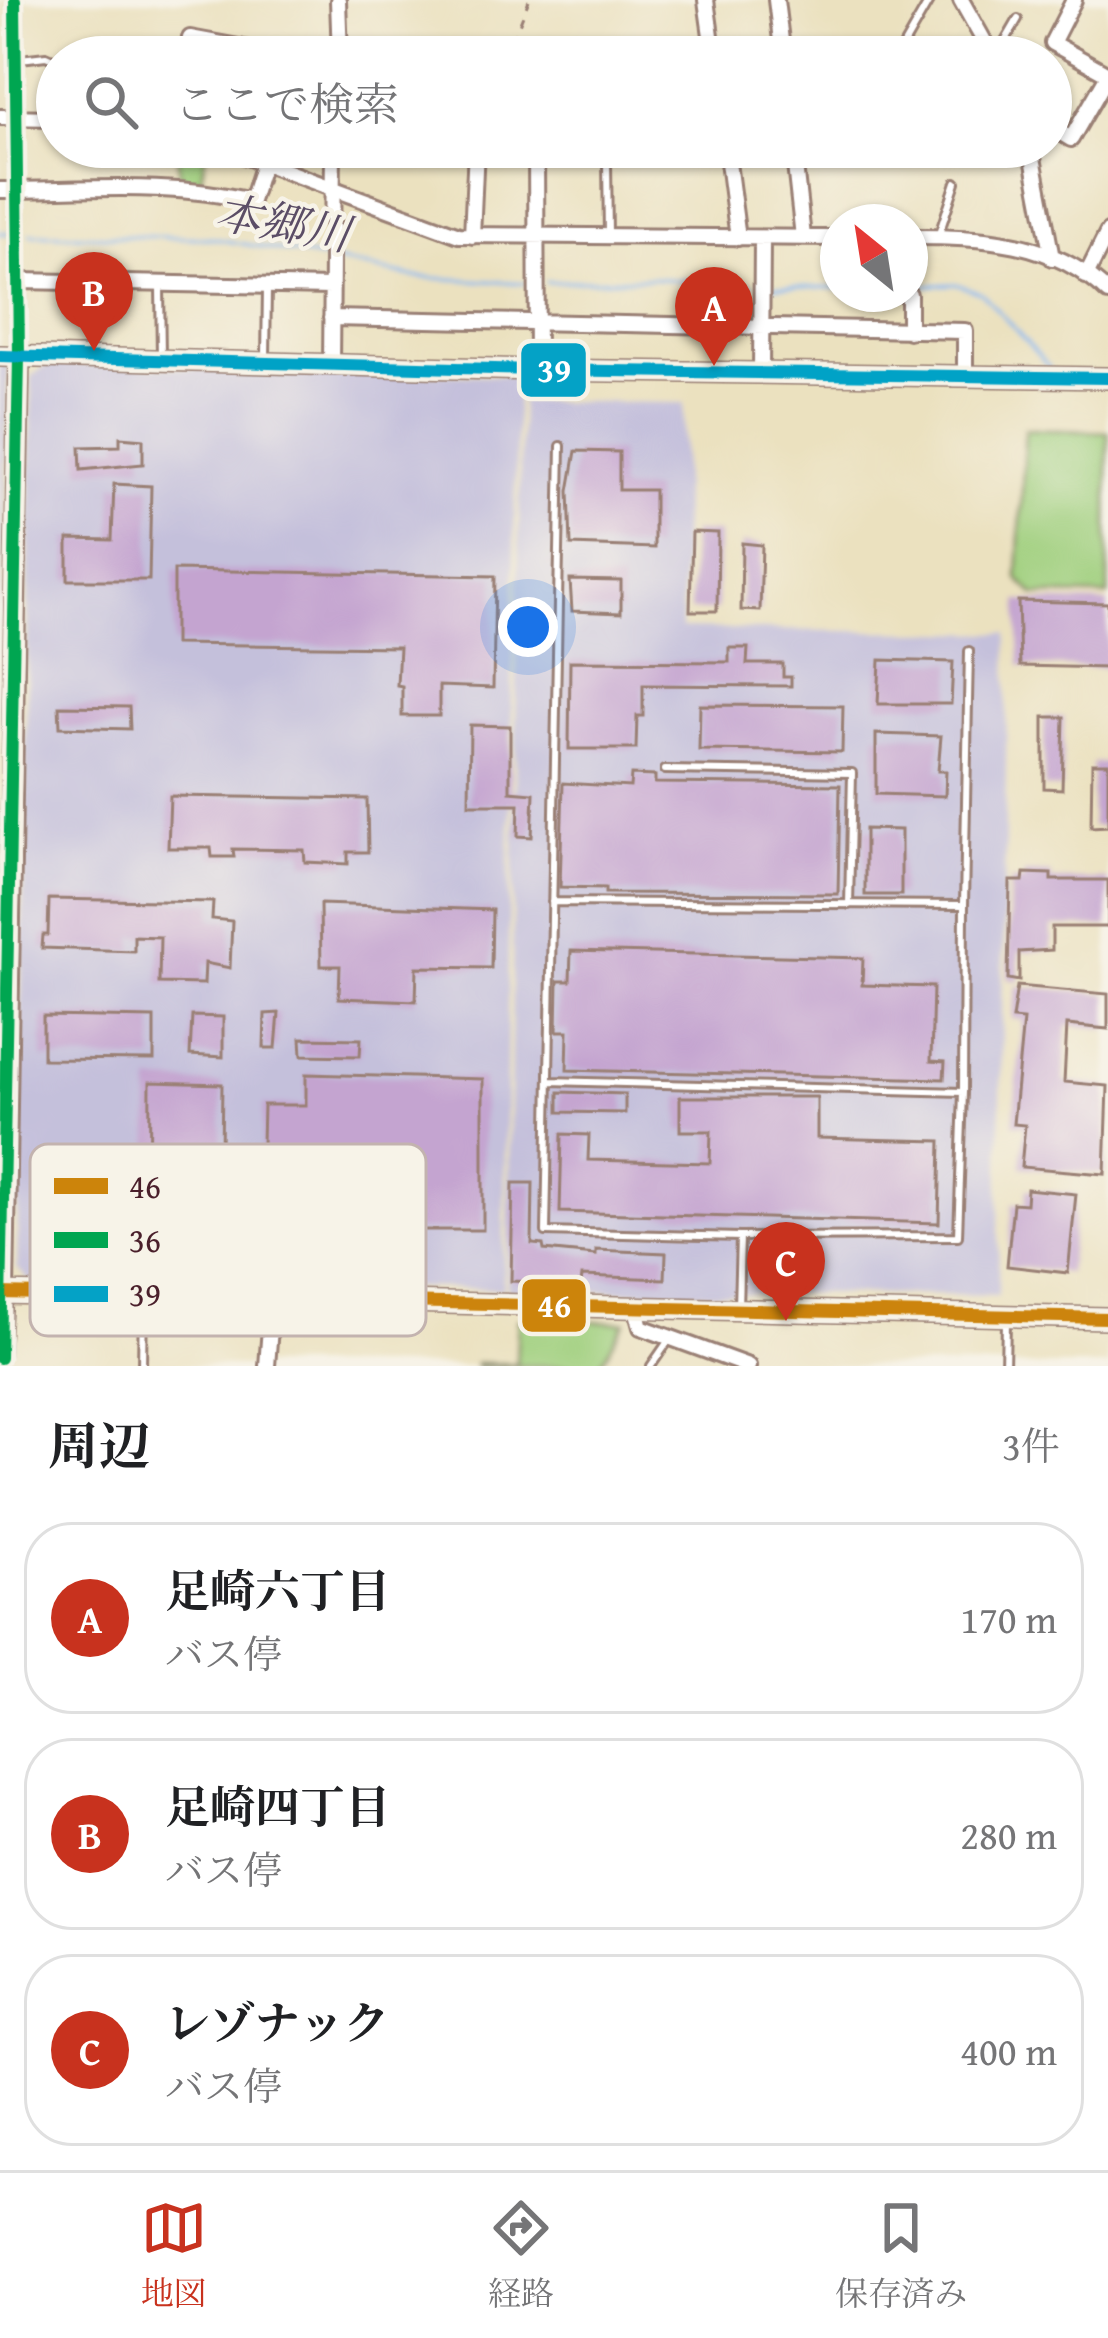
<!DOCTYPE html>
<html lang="ja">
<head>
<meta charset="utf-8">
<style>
  body { margin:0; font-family:"Gentium Book Plus","Noto Serif JP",serif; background:#f2f2f2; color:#202124 }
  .compass { position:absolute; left:820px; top:204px; width:108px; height:108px; border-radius:50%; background:#fff; box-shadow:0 3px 9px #0004; rotate:330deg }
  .you { position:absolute; left:528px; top:627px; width:42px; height:42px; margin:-30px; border:9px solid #fff; border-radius:50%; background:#1a73e8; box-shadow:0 0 0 18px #1a73e833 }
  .badge { display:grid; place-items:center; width:78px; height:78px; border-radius:50%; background:#c8321e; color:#fff; font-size:39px; font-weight:700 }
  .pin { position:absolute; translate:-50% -99px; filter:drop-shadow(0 3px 6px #0008) }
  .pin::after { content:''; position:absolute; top:63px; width:42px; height:36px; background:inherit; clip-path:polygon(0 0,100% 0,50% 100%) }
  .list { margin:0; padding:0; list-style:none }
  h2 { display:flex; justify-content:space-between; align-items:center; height:156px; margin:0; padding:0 48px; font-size:51px }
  h2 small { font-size:39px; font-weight:400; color:#757577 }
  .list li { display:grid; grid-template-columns:78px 1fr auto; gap:36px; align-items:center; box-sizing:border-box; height:192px; margin:0 24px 24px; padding:0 24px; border:3px solid #e0e0e0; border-radius:48px }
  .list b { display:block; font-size:45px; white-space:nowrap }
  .list p { margin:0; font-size:39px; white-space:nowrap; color:#757577 }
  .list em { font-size:39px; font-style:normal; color:#757577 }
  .icon { flex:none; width:66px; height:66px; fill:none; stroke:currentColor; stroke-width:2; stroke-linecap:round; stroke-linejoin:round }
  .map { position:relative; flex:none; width:1108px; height:1366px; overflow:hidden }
  .search { position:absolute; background:#fff; box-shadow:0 3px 9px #0004; left:36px; right:36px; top:36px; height:132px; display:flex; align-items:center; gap:30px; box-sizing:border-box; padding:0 42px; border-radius:66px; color:#757577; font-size:45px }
  .sheet { height:804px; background:#fff }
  nav { display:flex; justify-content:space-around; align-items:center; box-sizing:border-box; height:168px; border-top:3px solid #e0e0e0; background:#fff; font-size:33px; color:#757577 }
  nav a { display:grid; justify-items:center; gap:6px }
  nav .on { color:#c8321e }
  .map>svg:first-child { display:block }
  .industrial { fill:#c4c0db }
  .green { fill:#9fcf7d; stroke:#747754; stroke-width:3 }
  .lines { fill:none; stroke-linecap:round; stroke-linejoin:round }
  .stream { stroke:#84b7f1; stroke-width:3 }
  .building { fill:#c4a4d0; fill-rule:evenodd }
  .lane-casing { stroke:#9a8075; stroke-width:12 }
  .street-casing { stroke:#9a8075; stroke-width:20 }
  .secondary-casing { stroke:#9a8075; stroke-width:24 }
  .path { stroke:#9a8075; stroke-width:3; stroke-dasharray:9 9; stroke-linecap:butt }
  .lane { stroke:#fff; stroke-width:6 }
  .street { stroke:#fff; stroke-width:14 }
  .secondary { stroke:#fff; stroke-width:18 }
  .bus-1-casing { stroke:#f7f3e8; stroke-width:21 }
  .bus-2-casing { stroke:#f7f3e8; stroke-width:21 }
  .bus-3-casing { stroke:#f7f3e8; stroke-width:21 }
  .bus-1 { stroke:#cc840b; stroke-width:12 }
  .bus-2 { stroke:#00a651; stroke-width:12 }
  .bus-3 { stroke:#04a2c6; stroke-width:12 }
  .labels { text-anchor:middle; stroke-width:9; stroke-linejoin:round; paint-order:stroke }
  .water-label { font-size:45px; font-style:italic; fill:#5b4d66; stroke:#f7f3e8 }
  .key { fill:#f7f3e8; stroke:#c3b3af; stroke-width:3 }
  .key-label { font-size:33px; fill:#4a1f2b }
  .line-badge { stroke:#f7f3e8; stroke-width:4.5 }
  .badge-label { font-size:33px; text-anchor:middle; font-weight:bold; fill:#fff }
</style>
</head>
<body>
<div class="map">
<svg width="1108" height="1366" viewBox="0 0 1108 1366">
  <rect width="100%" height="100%" fill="#f7f3e8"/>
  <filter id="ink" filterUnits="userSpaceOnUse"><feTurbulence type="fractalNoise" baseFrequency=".00833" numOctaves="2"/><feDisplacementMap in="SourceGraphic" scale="24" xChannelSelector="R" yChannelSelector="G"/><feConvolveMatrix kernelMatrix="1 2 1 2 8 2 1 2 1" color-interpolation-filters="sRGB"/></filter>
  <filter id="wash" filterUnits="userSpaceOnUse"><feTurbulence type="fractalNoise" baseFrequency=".004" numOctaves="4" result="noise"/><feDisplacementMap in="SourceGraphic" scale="48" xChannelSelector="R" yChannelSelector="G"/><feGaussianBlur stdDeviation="2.7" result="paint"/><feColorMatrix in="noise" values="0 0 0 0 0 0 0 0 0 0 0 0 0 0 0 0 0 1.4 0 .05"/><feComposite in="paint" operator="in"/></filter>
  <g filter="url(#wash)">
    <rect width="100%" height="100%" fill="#ebe1bf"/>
    <path class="industrial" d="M 0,364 L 7,364 L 0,683 Z
      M 47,365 L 517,376 L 503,1289 L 30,1281 L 17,1268 L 32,376 Z
      M 521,401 L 684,403 L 681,629 L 1008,633 L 998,1296 L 507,1290 Z"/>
    <path class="green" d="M 177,147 L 207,147 L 199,188 L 180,189 Z
      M 1025,429 L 1108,432 L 1108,596 L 1035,595 L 1018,579 Z
      M 518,1319 L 625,1322 L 599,1366 L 476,1366 L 476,1363 L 516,1364 Z"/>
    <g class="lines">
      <path class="stream" d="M 0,233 L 9,233
        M 30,234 L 211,238 L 326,259
        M 335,261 L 413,277 L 525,283
        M 546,282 L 650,278 L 753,285
        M 769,286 L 838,288
        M 910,286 L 956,284 L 983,294 L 1049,367"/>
    </g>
    <g id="blocks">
      <path class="building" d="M 120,437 L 143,439 L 143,464 L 81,470 L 80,447 L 120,446 Z
        M 576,451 L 619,452 L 619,490 L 654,490 L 654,548 L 571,545 L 569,491 Z
        M 114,484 L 151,486 L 149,580 L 68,580 L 68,539 L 112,540 Z
        M 692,532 L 718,533 L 717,611 L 690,611 Z
        M 742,543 L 762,545 L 760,611 L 741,610 Z
        M 174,570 L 495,576 L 493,688 L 439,686 L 439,716 L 402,716 L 402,686 L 397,685 L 399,647 L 174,644 Z
        M 570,580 L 621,581 L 621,613 L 572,611 Z
        M 1018,601 L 1108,603 L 1108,668 L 1020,666 Z
        M 729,648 L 748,648 L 747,664 L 783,664 L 783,677 L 791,677 L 791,686 L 643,685 L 643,716 L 637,716 L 636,749 L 569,749 L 570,661 L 729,662 Z
        M 880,660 L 953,662 L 951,704 L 878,704 Z
        M 700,705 L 843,706 L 842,752 L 699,750 Z
        M 59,706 L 129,707 L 130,729 L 60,727 Z
        M 1044,717 L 1064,717 L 1062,789 L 1044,788 Z
        M 470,725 L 510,726 L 510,791 L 534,793 L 532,837 L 518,836 L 519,804 L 469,804 Z
        M 876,734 L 941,736 L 938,771 L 946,771 L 945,796 L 876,794 Z
        M 1092,763 L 1108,763 L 1108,826 L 1091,827 Z
        M 631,775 L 655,776 L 655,783 L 840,785 L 838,894 L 605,893 L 605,888 L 560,887 L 563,783 L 630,787 Z
        M 170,796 L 367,799 L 368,852 L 348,852 L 348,864 L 305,862 L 304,850 L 233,849 L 234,857 L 212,857 L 211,848 L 168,848 Z
        M 865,829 L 901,830 L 901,895 L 865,895 Z
        M 1024,873 L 1051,874 L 1051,880 L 1108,880 L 1108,927 L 1052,927 L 1052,950 L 1019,952 L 1019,981 L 1008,979 L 1010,881 L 1023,881 Z
        M 49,899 L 213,902 L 212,919 L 232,921 L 230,968 L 205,963 L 204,984 L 159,983 L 160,937 L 134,936 L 134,951 L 42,948 L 43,935 L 48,935 Z
        M 320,904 L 492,910 L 491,968 L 417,967 L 416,1001 L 339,998 L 340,966 L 321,966 Z
        M 571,951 L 863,958 L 862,985 L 933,987 L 931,1061 L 945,1062 L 944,1079 L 567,1070 L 568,1031 L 557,1031 L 558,981 L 570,981 Z
        M 1017,986 L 1108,994 L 1108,1029 L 1067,1025 L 1064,1082 L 1108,1086 L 1105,1174 L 1021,1167 L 1025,1125 L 1013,1124 L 1023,1020 L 1012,1019 Z
        M 279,1013 L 276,1048 L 264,1048 L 265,1014 Z
        M 43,1016 L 154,1018 L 154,1060 L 43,1059 Z
        M 192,1016 L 223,1017 L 223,1057 L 190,1055 Z
        M 301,1038 L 361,1039 L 360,1056 L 302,1055 Z
        M 306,1074 L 483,1079 L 483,1230 L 400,1230 L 401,1184 L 361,1184 L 362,1221 L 260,1223 L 263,1105 L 306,1105 ZM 284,1162 L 303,1162 L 304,1194 L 285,1193 Z
        M 150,1082 L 222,1084 L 220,1217 L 149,1216 Z
        M 559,1092 L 625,1094 L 625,1113 L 559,1112 Z
        M 680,1097 L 817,1097 L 817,1138 L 941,1141 L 939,1223 L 560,1212 L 562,1134 L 589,1135 L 588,1160 L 710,1163 L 711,1131 L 680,1131 Z
        M 513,1183 L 533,1183 L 532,1244 L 543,1245 L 544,1250 L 596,1255 L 596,1250 L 666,1253 L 665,1279 L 582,1276 L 581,1284 L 511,1281 Z
        M 1027,1189 L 1076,1194 L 1068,1273 L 1007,1266 L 1013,1203 L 1026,1204 Z
        M 787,1251 L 809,1251 L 809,1265 L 788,1267 Z"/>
    </g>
  </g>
  <g filter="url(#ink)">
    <use href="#blocks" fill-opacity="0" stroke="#9a8075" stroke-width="3"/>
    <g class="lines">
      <defs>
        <path id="lane" d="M 118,57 L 122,43
          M 897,57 L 930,0
          M 996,57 L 1018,19
          M 20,59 L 46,56 L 57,61
          M 607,161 L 608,235
          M 939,234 L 956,182
          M 160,286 L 161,357
          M 266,358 L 267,288
          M 561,446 L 546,1232 L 740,1237 L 738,1307
          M 665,770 L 852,773 L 849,905
          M 552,902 L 964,905 L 969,651
          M 549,1081 L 963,1092 L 958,1236 L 740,1237
          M 963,1092 L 964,905
          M 142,1366 L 143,1301
          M 651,1366 L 669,1340
          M 1005,1366 L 1006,1322"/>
        <path id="street" d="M 15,0 L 19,357
          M 338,0 L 340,57
          M 706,0 L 714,57
          M 776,0 L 783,57
          M 961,0 L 993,57
          M 1074,0 L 1052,43 L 1108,74
          M 186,57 L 190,38 L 293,57
          M 0,117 L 57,118
          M 1051,127 L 1071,139 L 1108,75
          M 220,147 L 459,235 L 838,238
          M 536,147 L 537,370
          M 726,147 L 738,238
          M 793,147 L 803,237
          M 1031,147 L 1052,258
          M 0,190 C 83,190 170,181 251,201 L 263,163
          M 472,236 L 476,147
          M 910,237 C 982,237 1053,239 1108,293
          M 1086,276 L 1108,232
          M 19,281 L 331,287
          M 909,294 L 909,331
          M 331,318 L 965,331 L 965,377
          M 331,365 L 333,147
          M 761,374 L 762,239
          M 636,1309 L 641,1327 L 748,1366
          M 0,1358 L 4,1293
          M 267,1366 L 272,1302"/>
        <path id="secondary" d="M 0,356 L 537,370 L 1108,378
          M 0,1293 L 1108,1318
          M 4,1293 L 19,357"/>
      </defs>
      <use href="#lane" class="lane-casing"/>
      <use href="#street" class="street-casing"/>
      <use href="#secondary" class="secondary-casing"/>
      <path class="path" d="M 506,57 L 529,0"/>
      <use href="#lane" class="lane"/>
      <use href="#street" class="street"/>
      <use href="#secondary" class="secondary"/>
      <defs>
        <path id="bus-1" d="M 0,1293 L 1108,1318"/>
        <path id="bus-2" d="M 0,1358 L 19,357 L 15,0"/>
        <path id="bus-3" d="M 0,356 L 537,370 L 1108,378"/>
      </defs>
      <use href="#bus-1" class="bus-1-casing"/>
      <use href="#bus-2" class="bus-2-casing"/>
      <use href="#bus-3" class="bus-3-casing"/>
      <use href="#bus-1" class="bus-1"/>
      <use href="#bus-2" class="bus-2"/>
      <use href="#bus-3" class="bus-3"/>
    </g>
  </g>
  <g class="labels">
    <g class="water-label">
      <text transform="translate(283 223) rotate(10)" y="16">本郷川</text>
    </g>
  </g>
  <rect x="30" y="1144" width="396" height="192" rx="18" class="key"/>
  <rect x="54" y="1178" width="54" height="16" fill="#cc840b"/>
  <rect x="54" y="1232" width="54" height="16" fill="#00a651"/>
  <rect x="54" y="1286" width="54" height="16" fill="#04a2c6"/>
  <g class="key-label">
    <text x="129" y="1198">46</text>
    <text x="129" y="1252">36</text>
    <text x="129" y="1306">39</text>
  </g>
  <g class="line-badge">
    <rect x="519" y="341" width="69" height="58" rx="12" fill="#04a2c6"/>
    <rect x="520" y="1277" width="68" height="57" rx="12" fill="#cc840b"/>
  </g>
  <g class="badge-label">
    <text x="554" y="382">39</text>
    <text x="554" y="1317">46</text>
  </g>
</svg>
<svg class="compass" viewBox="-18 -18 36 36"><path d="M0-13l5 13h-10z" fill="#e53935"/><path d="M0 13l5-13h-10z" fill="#757577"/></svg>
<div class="you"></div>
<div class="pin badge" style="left:714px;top:366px">A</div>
<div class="pin badge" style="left:94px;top:351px">B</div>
<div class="pin badge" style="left:786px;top:1321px">C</div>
<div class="search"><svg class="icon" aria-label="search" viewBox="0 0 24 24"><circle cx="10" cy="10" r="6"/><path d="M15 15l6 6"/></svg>ここで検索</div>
</div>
<section class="sheet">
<h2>周辺<small>3件</small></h2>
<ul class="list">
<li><span class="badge">A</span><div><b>足崎六丁目</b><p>バス停</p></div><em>170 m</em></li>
<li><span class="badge">B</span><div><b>足崎四丁目</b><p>バス停</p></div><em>280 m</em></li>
<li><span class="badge">C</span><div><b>レゾナック</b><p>バス停</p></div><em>400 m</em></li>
</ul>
</section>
<nav>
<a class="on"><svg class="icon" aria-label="map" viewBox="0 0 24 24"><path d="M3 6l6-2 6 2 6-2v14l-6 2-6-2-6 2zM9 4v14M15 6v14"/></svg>地図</a>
<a><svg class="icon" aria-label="directions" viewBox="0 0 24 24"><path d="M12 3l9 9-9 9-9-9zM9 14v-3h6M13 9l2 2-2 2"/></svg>経路</a>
<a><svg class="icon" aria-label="saved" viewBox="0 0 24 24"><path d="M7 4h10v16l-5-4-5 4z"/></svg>保存済み</a>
</nav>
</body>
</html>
